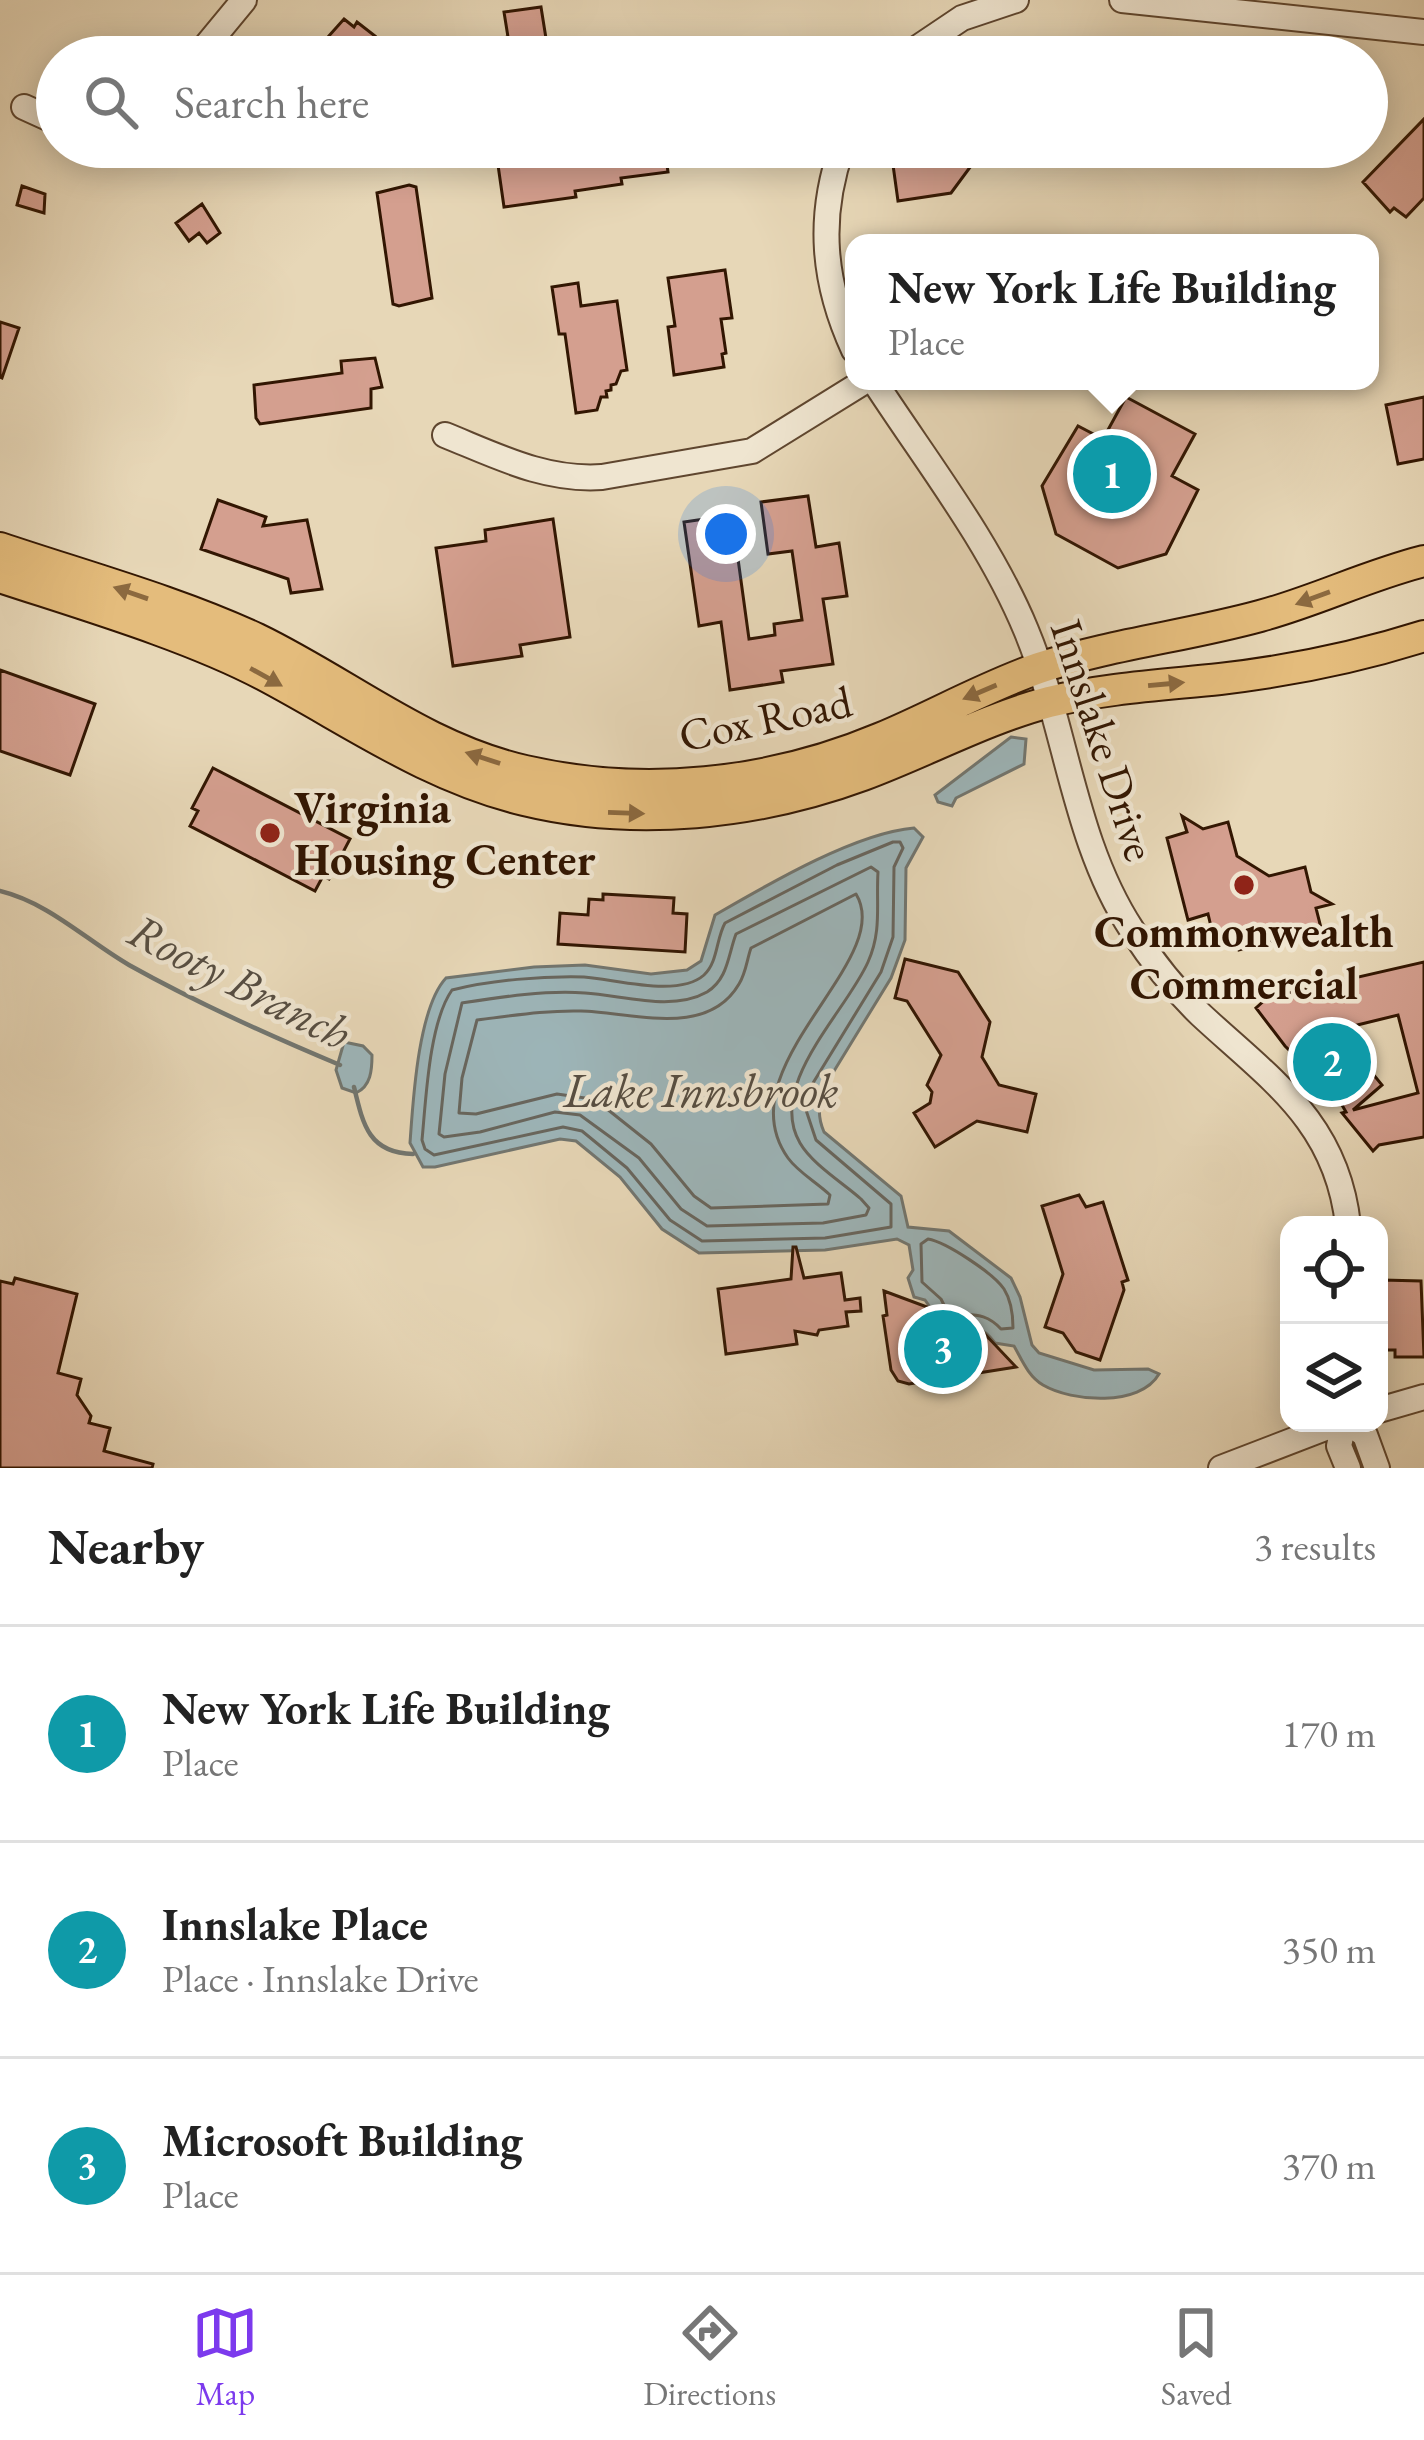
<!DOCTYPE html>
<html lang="en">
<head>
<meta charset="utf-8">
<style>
  body { margin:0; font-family:"EB Garamond",serif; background:#f6f6f6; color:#222 }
  .controls { position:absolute; right:36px; bottom:36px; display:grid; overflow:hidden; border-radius:24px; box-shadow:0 6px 30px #0003 }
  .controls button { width:108px; height:108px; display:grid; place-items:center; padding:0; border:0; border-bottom:3px solid #e0e0e0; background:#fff; color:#222; font:60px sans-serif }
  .you { position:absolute; left:726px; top:534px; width:42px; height:42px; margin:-30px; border:9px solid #fff; border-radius:50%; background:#1a73e8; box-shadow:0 0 0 18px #1a73e833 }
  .badge { display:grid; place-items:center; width:78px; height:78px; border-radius:50%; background:#7c3aed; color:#fff; font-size:39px; font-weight:700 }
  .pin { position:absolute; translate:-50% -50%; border:6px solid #fff; box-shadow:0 3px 12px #0006 }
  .popup { position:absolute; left:845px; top:234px; width:534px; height:156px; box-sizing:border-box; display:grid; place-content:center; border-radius:24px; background:#fff; filter:drop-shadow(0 3px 9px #0005); font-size:39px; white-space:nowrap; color:#767676 }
  .popup b { font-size:45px; color:#222 }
  .popup::after { content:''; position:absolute; left:50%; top:100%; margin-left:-24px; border:24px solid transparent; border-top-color:#fff }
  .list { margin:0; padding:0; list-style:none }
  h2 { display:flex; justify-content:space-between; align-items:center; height:156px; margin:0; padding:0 48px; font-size:51px }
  h2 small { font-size:39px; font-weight:400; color:#767676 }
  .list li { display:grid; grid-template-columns:78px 1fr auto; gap:36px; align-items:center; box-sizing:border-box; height:216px; padding:0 48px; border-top:3px solid #e0e0e0 }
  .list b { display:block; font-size:45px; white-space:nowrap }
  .list p { margin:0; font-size:39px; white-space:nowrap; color:#767676 }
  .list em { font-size:39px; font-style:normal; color:#767676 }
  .icon { flex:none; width:66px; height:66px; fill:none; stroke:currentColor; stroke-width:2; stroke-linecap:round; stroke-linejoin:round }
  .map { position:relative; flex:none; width:1424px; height:1468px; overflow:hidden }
  .search { position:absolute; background:#fff; box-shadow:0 6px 30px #0003; left:36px; right:36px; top:36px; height:132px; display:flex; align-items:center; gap:30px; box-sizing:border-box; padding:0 42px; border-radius:66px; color:#767676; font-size:45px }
  .sheet { height:804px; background:#fff }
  nav { display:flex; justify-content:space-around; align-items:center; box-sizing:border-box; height:168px; border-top:3px solid #e0e0e0; background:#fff; font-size:33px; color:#767676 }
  nav a { display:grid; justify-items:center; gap:6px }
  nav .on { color:#7c3aed }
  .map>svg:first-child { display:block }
  .water { fill:#9db6ba; stroke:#727670; stroke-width:3 }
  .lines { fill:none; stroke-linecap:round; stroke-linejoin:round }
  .shore { stroke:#68665e; stroke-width:3 }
  .stream { stroke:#727670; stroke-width:4.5 }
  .building { fill:#d49f8f; stroke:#321602; stroke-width:3; fill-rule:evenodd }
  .minor-casing { stroke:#5f462f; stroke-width:28 }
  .major-casing { stroke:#321602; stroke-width:34 }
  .minor { stroke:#efe5d0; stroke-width:24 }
  .major { stroke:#e4bc7c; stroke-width:30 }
  .oneway { fill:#8b693f }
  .poi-dot { fill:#8f2418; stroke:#efe5d0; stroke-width:4.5 }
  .labels { text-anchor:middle; stroke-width:9; stroke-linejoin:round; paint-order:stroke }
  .street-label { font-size:45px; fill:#321602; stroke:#efe5d0 }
  .poi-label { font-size:45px; font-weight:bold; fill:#321602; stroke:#efe5d0; text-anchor:start }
  .water-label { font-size:48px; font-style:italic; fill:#574e42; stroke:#efe5d0 }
</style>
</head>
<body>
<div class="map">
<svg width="1424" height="1468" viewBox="0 0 1424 1468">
  <rect width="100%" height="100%" fill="#e7d7b7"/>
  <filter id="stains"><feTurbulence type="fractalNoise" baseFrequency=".00167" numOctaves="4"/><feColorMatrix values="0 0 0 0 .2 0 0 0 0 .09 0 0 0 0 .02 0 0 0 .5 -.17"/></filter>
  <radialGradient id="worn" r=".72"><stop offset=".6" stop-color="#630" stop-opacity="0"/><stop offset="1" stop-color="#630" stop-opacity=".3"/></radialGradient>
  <path class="water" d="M 1011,737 L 1026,739 L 1024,764 L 956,798 L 952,806 L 938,802 L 935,795 Z
    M 914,828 L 923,837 L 906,868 L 905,940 L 891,978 L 823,1089 C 819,1105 817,1116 824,1132 L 901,1196 L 908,1227 L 949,1231 L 1011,1278 L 1020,1297 L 1032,1345 L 1039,1353 L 1094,1370 L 1148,1369 L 1159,1374 C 1140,1407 1072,1402 1043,1385 C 1028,1376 1022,1360 1014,1346 L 995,1343 C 979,1322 969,1326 944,1327 L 925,1300 L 914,1297 L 908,1278 L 913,1270 L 909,1245 L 897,1239 L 825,1250 L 699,1253 L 662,1229 L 620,1177 L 576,1141 L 560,1139 L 435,1167 L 423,1167 L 410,1143 C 413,1101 418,1008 446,978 L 534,967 L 585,965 L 651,974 L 687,970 L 701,961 L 715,915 C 767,885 855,833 914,828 Z
    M 344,1042 L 363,1046 L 372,1055 C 372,1070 371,1086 356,1093 L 342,1088 L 336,1070 Z"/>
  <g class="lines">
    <path class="shore" d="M 893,842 L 900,842 L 903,848 L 894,867 L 893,937 L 881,972 L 813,1083 L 806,1110 L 816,1140 L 891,1204 L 891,1227 L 825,1238 L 702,1241 L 670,1220 L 627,1168 L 582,1131 L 563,1127 L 434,1155 L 425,1149 L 422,1140 C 426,1099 429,1023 452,990 C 492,980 542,976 584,977 C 615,979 678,998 704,975 C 718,962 716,939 725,923 L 837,865 Z
      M 871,867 L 878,872 C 876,905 882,931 868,962 C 846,1012 766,1085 800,1143 C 812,1164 843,1183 861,1199 L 869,1208 L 866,1215 L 823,1223 L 707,1226 L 681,1209 L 639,1158 L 580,1115 L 555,1112 L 480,1132 L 444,1137 L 439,1134 L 445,1074 L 462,1003 C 501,997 545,990 585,993 C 622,995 672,1012 707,992 C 728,979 728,955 736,934 Z
      M 856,894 C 897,961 723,1067 788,1158 C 798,1172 816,1182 830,1195 L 828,1204 L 711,1208 L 694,1196 L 651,1144 L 602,1105 L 585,1098 L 557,1094 L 476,1114 L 459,1113 L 462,1078 L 477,1020 C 511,1016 546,1010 581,1011 C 631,1012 707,1039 739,984 C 746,973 747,959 751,948 Z
      M 928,1239 C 946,1242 993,1273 1004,1289 C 1011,1300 1013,1316 1013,1328 L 1001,1329 C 983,1310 971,1317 948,1313 L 941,1299 L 922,1282 L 921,1244 Z"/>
    <path class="stream" d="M 0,891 C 49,903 86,940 129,965 C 197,1003 268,1035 340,1065
      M 354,1087 C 363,1125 369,1153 413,1154"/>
  </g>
  <path class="building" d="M 541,7 L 548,51 L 539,52 L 539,57 L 499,57 L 496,39 L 508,37 L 504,12 Z
    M 344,19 L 354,27 L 357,22 L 375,36 L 365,49 L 376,57 L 333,57 L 319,47 Z
    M 1424,119 L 1424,198 L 1406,217 L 1394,208 L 1390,212 L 1363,182 Z
    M 577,147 L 688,147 L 690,162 L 667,165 L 668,172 L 621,178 L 622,184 L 575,191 L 576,197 L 504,207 L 497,158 Z
    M 906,147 L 985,147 L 951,193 L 898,201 L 893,165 Z
    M 409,185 L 416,187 L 432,298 L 399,306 L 393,304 L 377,193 Z
    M 22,186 L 45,194 L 44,213 L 17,205 Z
    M 202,204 L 220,233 L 207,243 L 199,233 L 189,241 L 176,223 Z
    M 725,270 L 732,318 L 721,319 L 726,353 L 722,354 L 724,367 L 674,375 L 668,327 L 675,326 L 668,278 Z
    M 578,283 L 581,306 L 617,301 L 627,370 L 621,371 L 616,384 L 611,385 L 611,390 L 606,391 L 607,397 L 601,397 L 597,410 L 576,413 L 565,334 L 559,334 L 552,287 Z
    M 0,322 L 19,328 L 2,378 L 0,377 Z
    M 375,358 L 382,387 L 371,389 L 371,408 L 260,424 L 256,418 L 254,385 L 342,373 L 341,361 Z
    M 1126,397 L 1195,434 L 1172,476 L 1198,490 L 1166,554 L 1118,568 L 1056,534 L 1042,486 L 1078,426 L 1103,439 Z
    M 1424,397 L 1424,459 L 1398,464 L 1386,405 Z
    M 808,496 L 816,547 L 839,543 L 847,596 L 823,599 L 833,664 L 781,671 L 783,682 L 730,690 L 721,622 L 699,626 L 684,522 L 732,515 L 749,639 L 775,635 L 774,624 L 802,620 L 792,551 L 768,554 L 761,502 Z
    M 218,500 L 266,517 L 263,526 L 307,520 L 322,589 L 291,593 L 288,579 L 201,549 Z
    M 553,519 L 570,637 L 520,645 L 522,656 L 453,666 L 436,548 L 486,541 L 485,530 Z
    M 0,670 L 95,704 L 70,775 L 0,751 Z
    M 213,768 L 350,839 L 329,879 L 323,876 L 315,891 L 190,826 L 198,811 L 192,808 Z
    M 1182,816 L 1203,829 L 1228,822 L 1237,856 L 1269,876 L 1305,867 L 1311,892 L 1332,904 L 1316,908 L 1321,928 L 1239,950 L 1234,929 L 1213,935 L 1208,914 L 1188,920 L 1167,838 L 1187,832 Z
    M 603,894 L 674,898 L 673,913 L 687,914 L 685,952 L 558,944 L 560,913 L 588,915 L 589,899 L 603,900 Z
    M 905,959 L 958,972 L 990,1022 L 982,1057 L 999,1085 L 1036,1094 L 1027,1132 L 977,1121 L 935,1147 L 914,1113 L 930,1103 L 932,1092 L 927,1085 L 941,1055 L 907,1001 L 895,998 Z
    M 1424,962 L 1424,1137 L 1379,1145 L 1373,1151 L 1342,1113 L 1346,1112 L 1338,1098 L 1285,1046 L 1256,1008 L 1267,998 ZM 1398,1015 L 1418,1093 L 1353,1110 L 1382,1085 L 1337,1030 Z
    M 1079,1195 L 1086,1207 L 1103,1202 L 1128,1280 L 1122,1282 L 1124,1290 L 1100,1360 L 1076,1352 L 1063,1333 L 1045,1327 L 1063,1274 L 1042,1206 Z
    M 793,1247 L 796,1247 L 804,1278 L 841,1273 L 845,1300 L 860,1298 L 861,1311 L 846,1312 L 848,1326 L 819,1330 L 817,1335 L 795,1331 L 797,1344 L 726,1354 L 718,1289 L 791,1279 Z
    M 15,1278 L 77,1294 L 58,1373 L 81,1379 L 77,1395 L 91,1416 L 89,1423 L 110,1428 L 104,1451 L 153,1464 L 152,1468 L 0,1468 L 0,1281 L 13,1284 Z
    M 1382,1280 L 1421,1281 L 1424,1357 L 1395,1357 L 1395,1350 L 1379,1350 Z
    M 884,1291 L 927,1307 L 937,1324 L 944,1329 L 969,1327 L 982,1331 L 1016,1367 L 909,1384 L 898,1381 L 891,1370 L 883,1316 L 887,1315 Z"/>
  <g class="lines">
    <defs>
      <path id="minor" d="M 1122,0 L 1424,32
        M 197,57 L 244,0
        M 904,57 L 962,18 L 1016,0
        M 24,107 L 57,122
        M 842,147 C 817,218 823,283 854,350
        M 874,381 C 926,461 989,541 1026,630 C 1067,728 1073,840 1132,930 C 1152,961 1175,990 1201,1015 C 1270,1079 1337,1122 1348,1225
        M 445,435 C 497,456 545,481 602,477 L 752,451 L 865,381
        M 1379,1410 L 1424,1397
        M 1344,1423 L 1339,1446 L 1348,1468
        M 1349,1423 L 1365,1435 L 1377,1468
        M 1221,1468 L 1338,1423"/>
      <path id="major" d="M 0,548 C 83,576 178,602 257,639 C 348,683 424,748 525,771 C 643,798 769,785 881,738 C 934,716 984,687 1039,668 C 1112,644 1187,636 1260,616 C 1316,601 1368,575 1424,561
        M 0,577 C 82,604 188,635 264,675 C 351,721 426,776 524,800 C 635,827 757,814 863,775 C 925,752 985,719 1049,702 C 1105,688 1163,685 1220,679 C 1289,671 1358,657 1424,636"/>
    </defs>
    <use href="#minor" class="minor-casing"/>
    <use href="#major" class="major-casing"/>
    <use href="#minor" class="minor"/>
    <use href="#major" class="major"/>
  </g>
  <defs><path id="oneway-solid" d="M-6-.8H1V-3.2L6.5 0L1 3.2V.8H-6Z" transform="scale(3)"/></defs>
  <g class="oneway">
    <use href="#oneway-solid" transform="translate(131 593) rotate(-161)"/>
    <use href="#oneway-solid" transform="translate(1313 598) rotate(160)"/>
    <use href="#oneway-solid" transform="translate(266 677) rotate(29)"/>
    <use href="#oneway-solid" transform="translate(1166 684) rotate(-5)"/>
    <use href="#oneway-solid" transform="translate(980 692) rotate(157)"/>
    <use href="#oneway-solid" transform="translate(483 758) rotate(-162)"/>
    <use href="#oneway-solid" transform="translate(626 813) rotate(2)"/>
  </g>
  <g class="poi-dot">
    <circle cx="270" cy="833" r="12"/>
    <circle cx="1244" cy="885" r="12"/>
  </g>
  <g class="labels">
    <g class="street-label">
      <text transform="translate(765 718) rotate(-12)" y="16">Cox Road</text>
      <text transform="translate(1104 740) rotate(72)" y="16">Innslake Drive</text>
    </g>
    <g class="poi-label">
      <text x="294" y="823">Virginia<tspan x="294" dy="52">Housing Center</tspan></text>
      <text x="1244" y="947" text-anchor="middle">Commonwealth<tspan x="1244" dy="52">Commercial</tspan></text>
    </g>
    <g class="water-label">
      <text transform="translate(240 981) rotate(27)" y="17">Rooty Branch</text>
      <text x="701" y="1107">Lake Innsbrook</text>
    </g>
  </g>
  <rect width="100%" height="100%" filter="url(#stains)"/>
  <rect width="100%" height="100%" fill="url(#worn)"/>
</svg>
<div class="controls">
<button><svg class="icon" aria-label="locate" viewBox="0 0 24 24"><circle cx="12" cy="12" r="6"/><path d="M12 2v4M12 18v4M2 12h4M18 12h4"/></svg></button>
<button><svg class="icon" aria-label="layers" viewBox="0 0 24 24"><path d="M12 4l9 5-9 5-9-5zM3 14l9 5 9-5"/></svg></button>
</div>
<div class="you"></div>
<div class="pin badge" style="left:1112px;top:474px;background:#0f9aa8">1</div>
<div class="popup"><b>New York Life Building</b>Place</div>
<div class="pin badge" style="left:1332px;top:1062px;background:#0f9aa8">2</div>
<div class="pin badge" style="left:943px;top:1349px;background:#0f9aa8">3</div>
<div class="search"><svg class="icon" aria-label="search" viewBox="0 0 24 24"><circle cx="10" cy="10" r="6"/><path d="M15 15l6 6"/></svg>Search here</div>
</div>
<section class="sheet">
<h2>Nearby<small>3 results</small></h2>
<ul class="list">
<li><span class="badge" style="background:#0f9aa8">1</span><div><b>New York Life Building</b><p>Place</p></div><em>170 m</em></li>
<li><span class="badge" style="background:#0f9aa8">2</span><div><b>Innslake Place</b><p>Place · Innslake Drive</p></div><em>350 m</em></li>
<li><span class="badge" style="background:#0f9aa8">3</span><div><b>Microsoft Building</b><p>Place</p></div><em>370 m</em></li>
</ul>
</section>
<nav>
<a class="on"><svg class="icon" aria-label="map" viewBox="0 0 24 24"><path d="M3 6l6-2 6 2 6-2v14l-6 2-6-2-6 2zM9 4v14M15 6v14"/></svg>Map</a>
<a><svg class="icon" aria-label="directions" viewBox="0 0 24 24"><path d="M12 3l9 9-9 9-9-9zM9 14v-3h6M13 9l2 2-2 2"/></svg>Directions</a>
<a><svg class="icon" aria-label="saved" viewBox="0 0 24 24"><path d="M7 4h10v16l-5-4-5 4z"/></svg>Saved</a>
</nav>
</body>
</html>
